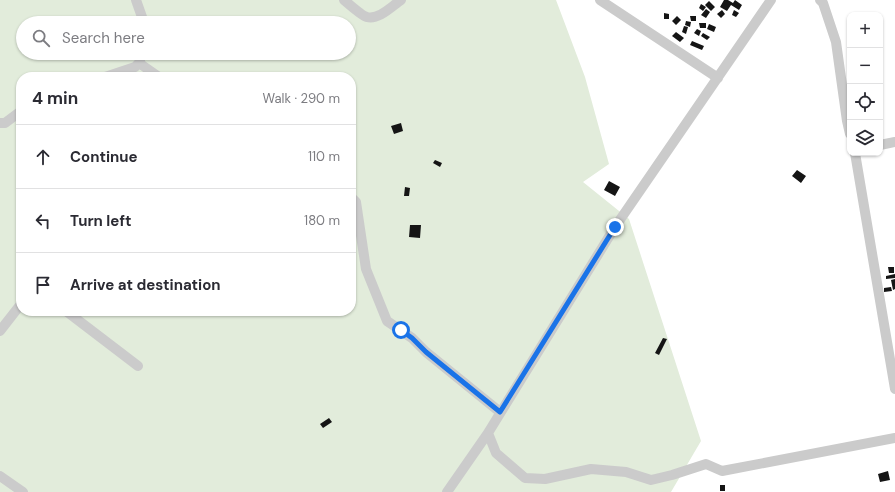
<!DOCTYPE html>
<html lang="en">
<head>
<meta charset="utf-8">
<style>
  body { margin:0; font-family:"DM Sans",sans-serif; background:#f7f7f7; color:#2b2b33 }
  .controls { position:absolute; right:12px; top:12px; display:grid; overflow:hidden; border-radius:8px; box-shadow:0 1px 3px #0004 }
  .controls button { width:36px; height:36px; display:grid; place-items:center; padding:0; border:0; border-bottom:1px solid #e1e1e2; background:#fff; color:#2b2b33; font:20px sans-serif }
  .stop { position:absolute; width:12px; height:12px; margin:-9px; border:3px solid #1a73e8; border-radius:50%; background:#fff }
  .stop.end { background:#1a73e8; border-color:#fff; box-shadow:0 1px 4px #0008 }
  .list { margin:0; padding:0; list-style:none }
  h2 { display:flex; justify-content:space-between; align-items:center; height:52px; margin:0; padding:0 16px; font-size:17px }
  h2 small { font-size:13px; font-weight:400; color:#7c7c81 }
  .list li { display:grid; grid-template-columns:26px 1fr auto; gap:12px; align-items:center; box-sizing:border-box; height:64px; padding:0 16px; border-top:1px solid #e1e1e2 }
  .list b { display:block; font-size:15px; white-space:nowrap }
  .list em { font-size:13px; font-style:normal; color:#7c7c81 }
  .icon { flex:none; width:22px; height:22px; fill:none; stroke:currentColor; stroke-width:2; stroke-linecap:round; stroke-linejoin:round }
  .map { position:relative; flex:none; width:895px; height:492px; overflow:hidden }
  .search { position:absolute; background:#fff; box-shadow:0 1px 3px #0004; left:16px; top:16px; width:340px; height:44px; display:flex; align-items:center; gap:10px; box-sizing:border-box; padding:0 14px; border-radius:22px; color:#7c7c81; font-size:15px }
  .panel { position:absolute; background:#fff; box-shadow:0 1px 3px #0004; left:16px; top:72px; width:340px; height:244px; border-radius:16px }
  .map>svg:first-child { display:block }
  .green { fill:#e2ecdb; fill-rule:evenodd }
  .building { fill:#151515 }
  .lines { fill:none; stroke-linecap:round; stroke-linejoin:round }
  .minor { stroke:#cbcbcb; stroke-width:10 }
  .route { stroke:#1a73e8; stroke-width:5 }
</style>
</head>
<body>
<div class="map">
<svg width="895" height="492" viewBox="0 0 895 492">
  <rect width="100%" height="100%" fill="#fff"/>
  <path class="green" d="M 0,0 L 556,0 L 585,77 L 609,164 L 583,182 L 629,219 L 701,441 L 671,492 L 0,492 ZM 23,23 L 349,23 L 349,53 L 23,53 ZM 21,77 L 351,77 L 351,311 L 21,311 Z"/>
  <path class="building" d="M 724,0 L 728,0 L 733,3 L 735,0 L 742,5 L 739,10 L 731,5 L 727,11 L 720,7 Z
    M 709,1 L 715,7 L 711,11 L 705,5 Z
    M 701,4 L 706,7 L 703,11 L 699,8 Z
    M 706,9 L 710,12 L 706,18 L 701,15 Z
    M 722,10 L 725,14 L 721,18 L 717,14 Z
    M 734,10 L 739,13 L 736,17 L 732,15 Z
    M 664,13 L 669,14 L 669,19 L 664,19 Z
    M 677,16 L 681,20 L 676,25 L 672,21 Z
    M 690,16 L 696,16 L 696,21 L 691,21 Z
    M 686,21 L 691,22 L 690,27 L 685,25 Z
    M 699,23 L 706,23 L 706,28 L 700,28 Z
    M 709,24 L 716,27 L 714,32 L 707,29 Z
    M 684,26 L 688,27 L 686,34 L 682,32 Z
    M 697,29 L 701,31 L 699,36 L 694,33 Z
    M 676,32 L 684,38 L 680,42 L 672,36 Z
    M 703,33 L 710,37 L 707,40 L 701,36 Z
    M 692,41 L 704,46 L 702,50 L 690,45 Z
    M 401,123 L 403,131 L 394,134 L 391,126 Z
    M 435,160 L 442,163 L 440,167 L 433,163 Z
    M 797,170 L 806,176 L 801,183 L 792,176 Z
    M 609,181 L 620,187 L 615,196 L 604,190 Z
    M 405,187 L 410,188 L 409,196 L 404,196 Z
    M 410,225 L 421,225 L 420,238 L 409,237 Z
    M 888,267 L 894,267 L 894,273 L 889,273 Z
    M 895,274 L 895,278 L 886,279 L 886,276 Z
    M 895,279 L 895,289 L 893,290 L 891,280 Z
    M 891,287 L 892,291 L 884,292 L 884,288 Z
    M 663,338 L 667,339 L 659,355 L 655,353 Z
    M 329,418 L 332,422 L 323,428 L 320,424 Z
    M 888,471 L 890,480 L 880,482 L 878,474 Z
    M 720,485 L 725,485 L 725,491 L 720,491 Z"/>
  <g class="lines">
    <path class="minor" d="M 136,0 L 142,17 L 143,23
      M 344,0 C 349,4 362,16 367,17 C 379,20 392,6 401,0
      M 600,0 L 718,78
      M 820,0 L 823,3 L 836,42 L 847,121 L 850,134
      M 142,53 L 139,63 L 159,77
      M 105,77 L 135,67 L 139,63
      M 0,123 L 5,123 L 21,111
      M 880,145 L 895,142
      M 855,153 L 895,389
      M 351,197 L 356,202 L 366,269 L 387,321 L 412,338 L 426,352 L 500,412
      M 66,311 L 138,366
      M 0,331 L 21,304
      M 488,433 L 496,453 L 525,478 L 545,479 L 591,469 L 626,472 L 651,480 L 672,475 L 706,464 L 722,471 L 895,438
      M 0,476 L 23,492
      M 447,492 L 488,433 L 615,227 L 771,0"/>
  </g>
  <g class="lines">
    <path class="route" d="M 401,330 L 412,338 L 426,352 L 500,412 L 615,227"/>
  </g>
</svg>
<div class="controls">
<button>+</button>
<button>−</button>
<button><svg class="icon" aria-label="locate" viewBox="0 0 24 24"><circle cx="12" cy="12" r="6"/><path d="M12 2v4M12 18v4M2 12h4M18 12h4"/></svg></button>
<button><svg class="icon" aria-label="layers" viewBox="0 0 24 24"><path d="M12 4l9 5-9 5-9-5zM3 14l9 5 9-5"/></svg></button>
</div>
<div class="stop" style="left:401px;top:330px"></div>
<div class="stop end" style="left:615px;top:227px"></div>
<div class="search"><svg class="icon" aria-label="search" viewBox="0 0 24 24"><circle cx="10" cy="10" r="6"/><path d="M15 15l6 6"/></svg>Search here</div>
<section class="panel">
<h2>4 min<small>Walk · 290 m</small></h2>
<ul class="list">
<li><svg class="icon" aria-label="ahead" viewBox="0 0 24 24"><path d="M12 20V5M6 11l6-6 6 6"/></svg><div><b>Continue</b></div><em>110 m</em></li>
<li><svg class="icon" aria-label="left" viewBox="0 0 24 24"><path d="M17 20v-9H6M10 6l-5 5 5 5"/></svg><div><b>Turn left</b></div><em>180 m</em></li>
<li><svg class="icon" aria-label="arrive" viewBox="0 0 24 24"><path d="M6 21V4h12l-3 4 3 4H6"/></svg><div><b>Arrive at destination</b></div></li>
</ul>
</section>
</div>
</body>
</html>
